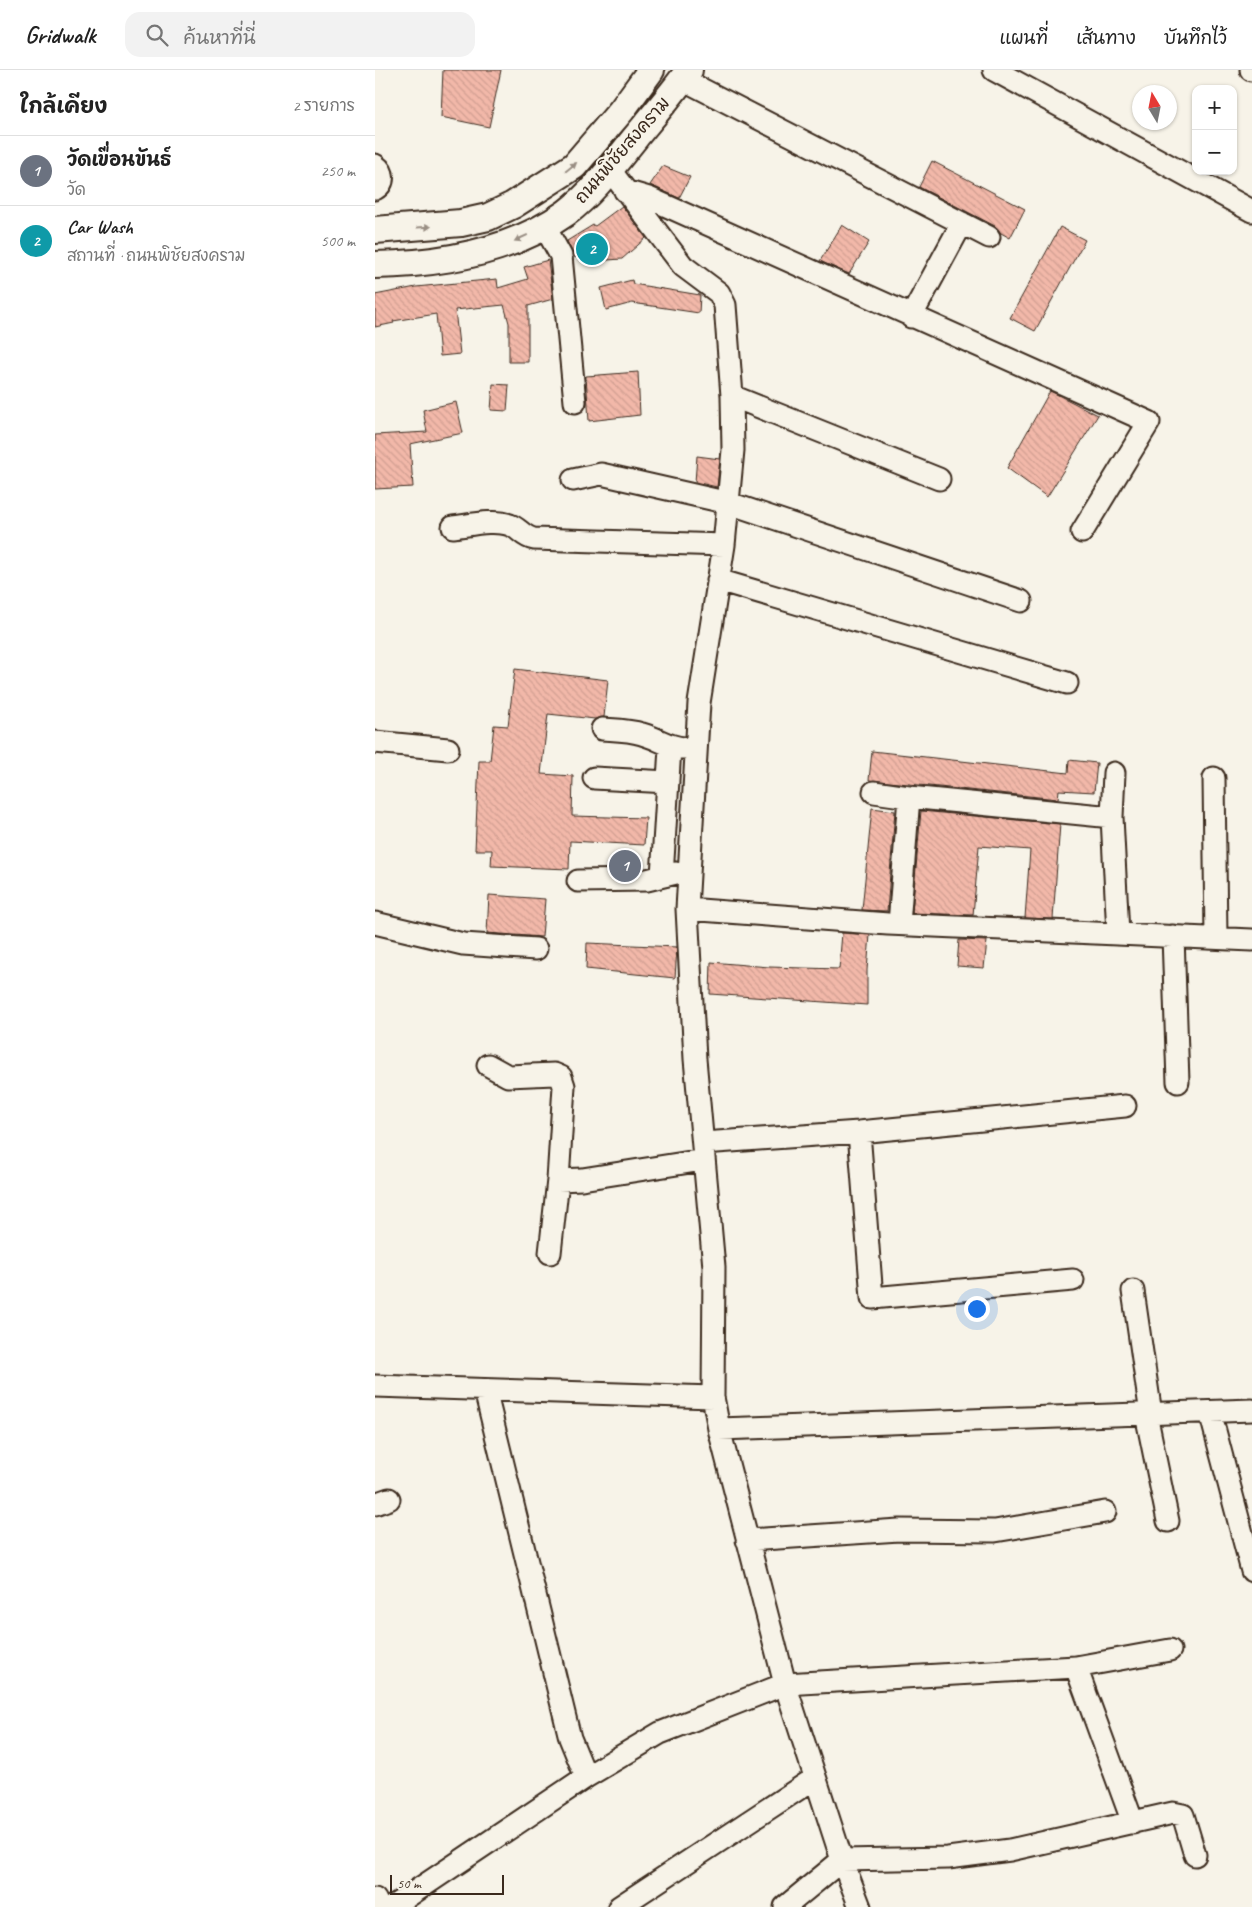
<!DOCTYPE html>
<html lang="th">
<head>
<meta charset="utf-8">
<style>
  body { margin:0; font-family:Caveat,"Playpen Sans Thai",sans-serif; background:#f2f2f2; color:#222 }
  .controls { position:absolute; right:15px; top:15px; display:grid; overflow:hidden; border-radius:10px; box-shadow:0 1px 4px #0004 }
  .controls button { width:45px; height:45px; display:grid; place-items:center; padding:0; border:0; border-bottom:1px solid #e0e0e0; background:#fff; color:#222; font:25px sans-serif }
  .compass { position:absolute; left:757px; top:15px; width:45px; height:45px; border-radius:50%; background:#fff; box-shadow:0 1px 4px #0004; rotate:350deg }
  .scale { position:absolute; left:15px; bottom:12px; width:114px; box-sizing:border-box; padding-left:5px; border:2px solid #3b2a1e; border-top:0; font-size:14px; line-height:18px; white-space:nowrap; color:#3b2a1e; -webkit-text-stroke:4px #f7f3e8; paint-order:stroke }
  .you { position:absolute; left:601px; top:1238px; width:18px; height:18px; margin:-12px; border:4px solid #fff; border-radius:50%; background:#1a73e8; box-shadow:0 0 0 8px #1a73e833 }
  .badge { display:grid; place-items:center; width:32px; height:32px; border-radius:50%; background:#3b2a1e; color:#fff; font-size:16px; font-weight:700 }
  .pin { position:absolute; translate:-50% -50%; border:2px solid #fff; box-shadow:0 1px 5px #0006 }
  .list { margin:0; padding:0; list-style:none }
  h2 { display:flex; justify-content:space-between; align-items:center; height:65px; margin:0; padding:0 20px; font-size:21px }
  h2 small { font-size:16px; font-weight:400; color:#767676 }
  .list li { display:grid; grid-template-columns:32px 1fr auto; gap:15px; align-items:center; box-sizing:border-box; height:70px; padding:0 20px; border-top:1px solid #e0e0e0 }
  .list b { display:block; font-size:19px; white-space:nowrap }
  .list p { margin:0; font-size:16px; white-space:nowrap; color:#767676 }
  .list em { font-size:16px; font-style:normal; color:#767676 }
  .icon { flex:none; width:28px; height:28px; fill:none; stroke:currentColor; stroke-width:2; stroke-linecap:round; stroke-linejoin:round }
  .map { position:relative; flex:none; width:877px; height:1837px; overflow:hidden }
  header { display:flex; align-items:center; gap:30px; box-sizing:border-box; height:70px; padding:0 25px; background:#fff; border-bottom:1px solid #e0e0e0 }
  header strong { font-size:24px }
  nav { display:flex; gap:28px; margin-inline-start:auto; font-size:18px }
  .search { width:350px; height:45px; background:#f2f2f2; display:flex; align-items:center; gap:12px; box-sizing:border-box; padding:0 18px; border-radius:15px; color:#767676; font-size:19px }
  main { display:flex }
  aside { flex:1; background:#fff }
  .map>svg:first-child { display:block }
  .building { fill:url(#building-back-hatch); stroke:#3b2a1e }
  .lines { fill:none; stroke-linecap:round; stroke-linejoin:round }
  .minor-casing { stroke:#3b2a1e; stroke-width:25 }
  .major-casing { stroke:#3b2a1e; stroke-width:30 }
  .minor { stroke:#f7f3e8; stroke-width:21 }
  .major { stroke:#f7f3e8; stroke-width:26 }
  .oneway { fill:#998e83 }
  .labels { text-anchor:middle; stroke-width:4; stroke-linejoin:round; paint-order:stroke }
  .street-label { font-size:18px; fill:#3b2a1e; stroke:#f7f3e8 }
</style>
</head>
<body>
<header>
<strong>Gridwalk</strong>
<div class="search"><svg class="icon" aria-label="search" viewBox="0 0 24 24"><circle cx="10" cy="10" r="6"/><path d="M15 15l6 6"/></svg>ค้นหาที่นี่</div>
<nav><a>แผนที่</a><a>เส้นทาง</a><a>บันทึกไว้</a></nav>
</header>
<main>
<aside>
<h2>ใกล้เคียง<small>2 รายการ</small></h2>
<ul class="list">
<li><span class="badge" style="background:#6b7280">1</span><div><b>วัดเขื่อนขันธ์</b><p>วัด</p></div><em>250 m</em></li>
<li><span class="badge" style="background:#0f9aa8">2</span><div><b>Car Wash</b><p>สถานที่ · ถนนพิชัยสงคราม</p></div><em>500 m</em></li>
</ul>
</aside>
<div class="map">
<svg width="877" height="1837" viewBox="0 0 877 1837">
  <defs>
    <pattern id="building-back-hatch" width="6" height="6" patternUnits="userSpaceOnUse" patternTransform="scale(1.25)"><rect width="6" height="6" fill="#f2b8a9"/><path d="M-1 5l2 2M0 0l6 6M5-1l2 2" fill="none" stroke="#d09e91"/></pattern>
  </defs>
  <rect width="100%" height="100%" fill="#f7f3e8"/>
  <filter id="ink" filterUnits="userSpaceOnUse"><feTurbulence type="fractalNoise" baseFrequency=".02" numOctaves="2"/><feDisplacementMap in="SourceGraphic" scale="10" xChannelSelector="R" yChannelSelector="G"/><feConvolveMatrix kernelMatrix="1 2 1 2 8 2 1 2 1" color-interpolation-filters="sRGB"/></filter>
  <g filter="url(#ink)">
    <path class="building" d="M 68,0 L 126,0 L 114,57 L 66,47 Z
      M 557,91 L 650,139 L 635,168 L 626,163 L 620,156 L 544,117 Z
      M 288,96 L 315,107 L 304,128 L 275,115 Z
      M 247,136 L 271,168 L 247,189 L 218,191 L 199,187 L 192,171 L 218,155 L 220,156 Z
      M 467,155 L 494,172 L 474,204 L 445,191 Z
      M 685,157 L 710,170 L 660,261 L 635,248 Z
      M 173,190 L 178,229 L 153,236 L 153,292 L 134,292 L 134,253 L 129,235 L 80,240 L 85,284 L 65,286 L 61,244 L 18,251 L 19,253 L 0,257 L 0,225 L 41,217 L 122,209 L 123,218 L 153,209 L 149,197 Z
      M 257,210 L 258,214 L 325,225 L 324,243 L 257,233 L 231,240 L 226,218 Z
      M 263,302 L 265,345 L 214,351 L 211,306 Z
      M 118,314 L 134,315 L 132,341 L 116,340 Z
      M 675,321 L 723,345 L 672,427 L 632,398 Z
      M 81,332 L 88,363 L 35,374 L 38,417 L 0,419 L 0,365 L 52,362 L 48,340 Z
      M 322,386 L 345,389 L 342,417 L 320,412 Z
      M 140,599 L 233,610 L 229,647 L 220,649 L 173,644 L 166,704 L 198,706 L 197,746 L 271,748 L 269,775 L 195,771 L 194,799 L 116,796 L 117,780 L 100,780 L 104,691 L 115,691 L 119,655 L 133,656 Z
      M 497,681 L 693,703 L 694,690 L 722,693 L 719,722 L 684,720 L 683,729 L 494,710 Z
      M 497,738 L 520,741 L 512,841 L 487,840 Z
      M 546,741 L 685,754 L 678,849 L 650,848 L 655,780 L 604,776 L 598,845 L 537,843 Z
      M 114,825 L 170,829 L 167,867 L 112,863 Z
      M 467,863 L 495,865 L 492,900 L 492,935 L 335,924 L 336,892 L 394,897 L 464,899 Z
      M 584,870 L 612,871 L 609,898 L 582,896 Z
      M 212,873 L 302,877 L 300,908 L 211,899 Z"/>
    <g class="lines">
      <defs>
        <path id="minor" d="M 619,0 L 877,141
          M 876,0 L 877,0
          M 307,9 L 614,167
          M 0,95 C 10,102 10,113 0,119
          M 235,100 L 308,196 L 344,223 L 350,235 L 357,326 L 358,380 L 349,475 L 324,633 L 312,839 L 320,989 L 339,1197 L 338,1327 L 344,1359 L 410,1614 L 467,1790 L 485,1837
          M 250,121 L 274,128 L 774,352 L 707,462
          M 170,157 L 186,186 L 200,332
          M 536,247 L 587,153
          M 357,326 L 564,409
          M 198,410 L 226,404 L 354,433 L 646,531
          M 78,457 C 95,455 119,449 135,455 C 144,458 148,467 159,469 L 349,475
          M 343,510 L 692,613
          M 227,659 C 240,660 254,660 267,664 C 283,668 292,677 309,678
          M 0,672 L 73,679
          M 219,708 L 293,712
          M 839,708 L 841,868
          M 499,722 L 534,727
          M 737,747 L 739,703
          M 287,806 L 295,678
          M 203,811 L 272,810 L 301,803
          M 312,839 L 513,854 L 877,870
          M 0,853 L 88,874 L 161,879
          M 524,854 L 534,727 L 737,747 L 743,864
          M 798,866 L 803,1012
          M 113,995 L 133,1006 L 179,1004 L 186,1007 L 189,1016 L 183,1110 L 207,1109 L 328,1090
          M 484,1062 L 497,1228 L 698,1210
          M 328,1073 L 484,1062 L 750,1036
          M 175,1183 L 183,1110
          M 758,1221 L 776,1344
          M 0,1316 L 338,1327
          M 110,1320 L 195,1668 L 211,1707
          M 835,1342 L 877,1501
          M 771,1344 L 793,1451
          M 344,1359 L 877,1340
          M 0,1434 L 14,1429
          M 372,1470 L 524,1460 L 620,1461 L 730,1442
          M 701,1597 L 795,1580
          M 0,1829 L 4,1837
          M 17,1837 L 211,1707 L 285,1663 L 410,1614 L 701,1597 L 758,1753
          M 244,1837 L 440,1708
          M 410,1837 L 467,1790 L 573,1788 L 635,1780 L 798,1743 L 808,1745 L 820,1785"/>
        <path id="major" d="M 0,160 L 86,153 L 113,147 L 138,135 L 199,96 L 246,41 L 276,0
          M 0,195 C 66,194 136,182 191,143 C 218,123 239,94 260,68 C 278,46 297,24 314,0"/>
      </defs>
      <use href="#minor" class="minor-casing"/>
      <use href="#major" class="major-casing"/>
      <use href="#minor" class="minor"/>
      <use href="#major" class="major"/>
    </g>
    <defs><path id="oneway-solid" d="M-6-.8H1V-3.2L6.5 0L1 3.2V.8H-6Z" transform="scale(1.25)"/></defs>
    <g class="oneway">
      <use href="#oneway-solid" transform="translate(196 97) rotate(-39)"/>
      <use href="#oneway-solid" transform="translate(49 157) rotate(-3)"/>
      <use href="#oneway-solid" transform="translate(146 168) rotate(155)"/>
    </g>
  </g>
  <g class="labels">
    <g class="street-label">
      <text transform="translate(247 80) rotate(-49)" y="6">ถนนพิชัยสงคราม</text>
    </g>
  </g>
</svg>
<div class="controls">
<button>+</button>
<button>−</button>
</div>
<svg class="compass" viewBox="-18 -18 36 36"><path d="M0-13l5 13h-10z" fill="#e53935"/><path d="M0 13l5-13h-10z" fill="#767676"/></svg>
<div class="scale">50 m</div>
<div class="you"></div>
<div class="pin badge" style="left:250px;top:796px;background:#6b7280">1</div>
<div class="pin badge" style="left:217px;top:179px;background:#0f9aa8">2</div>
</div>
</main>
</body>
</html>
